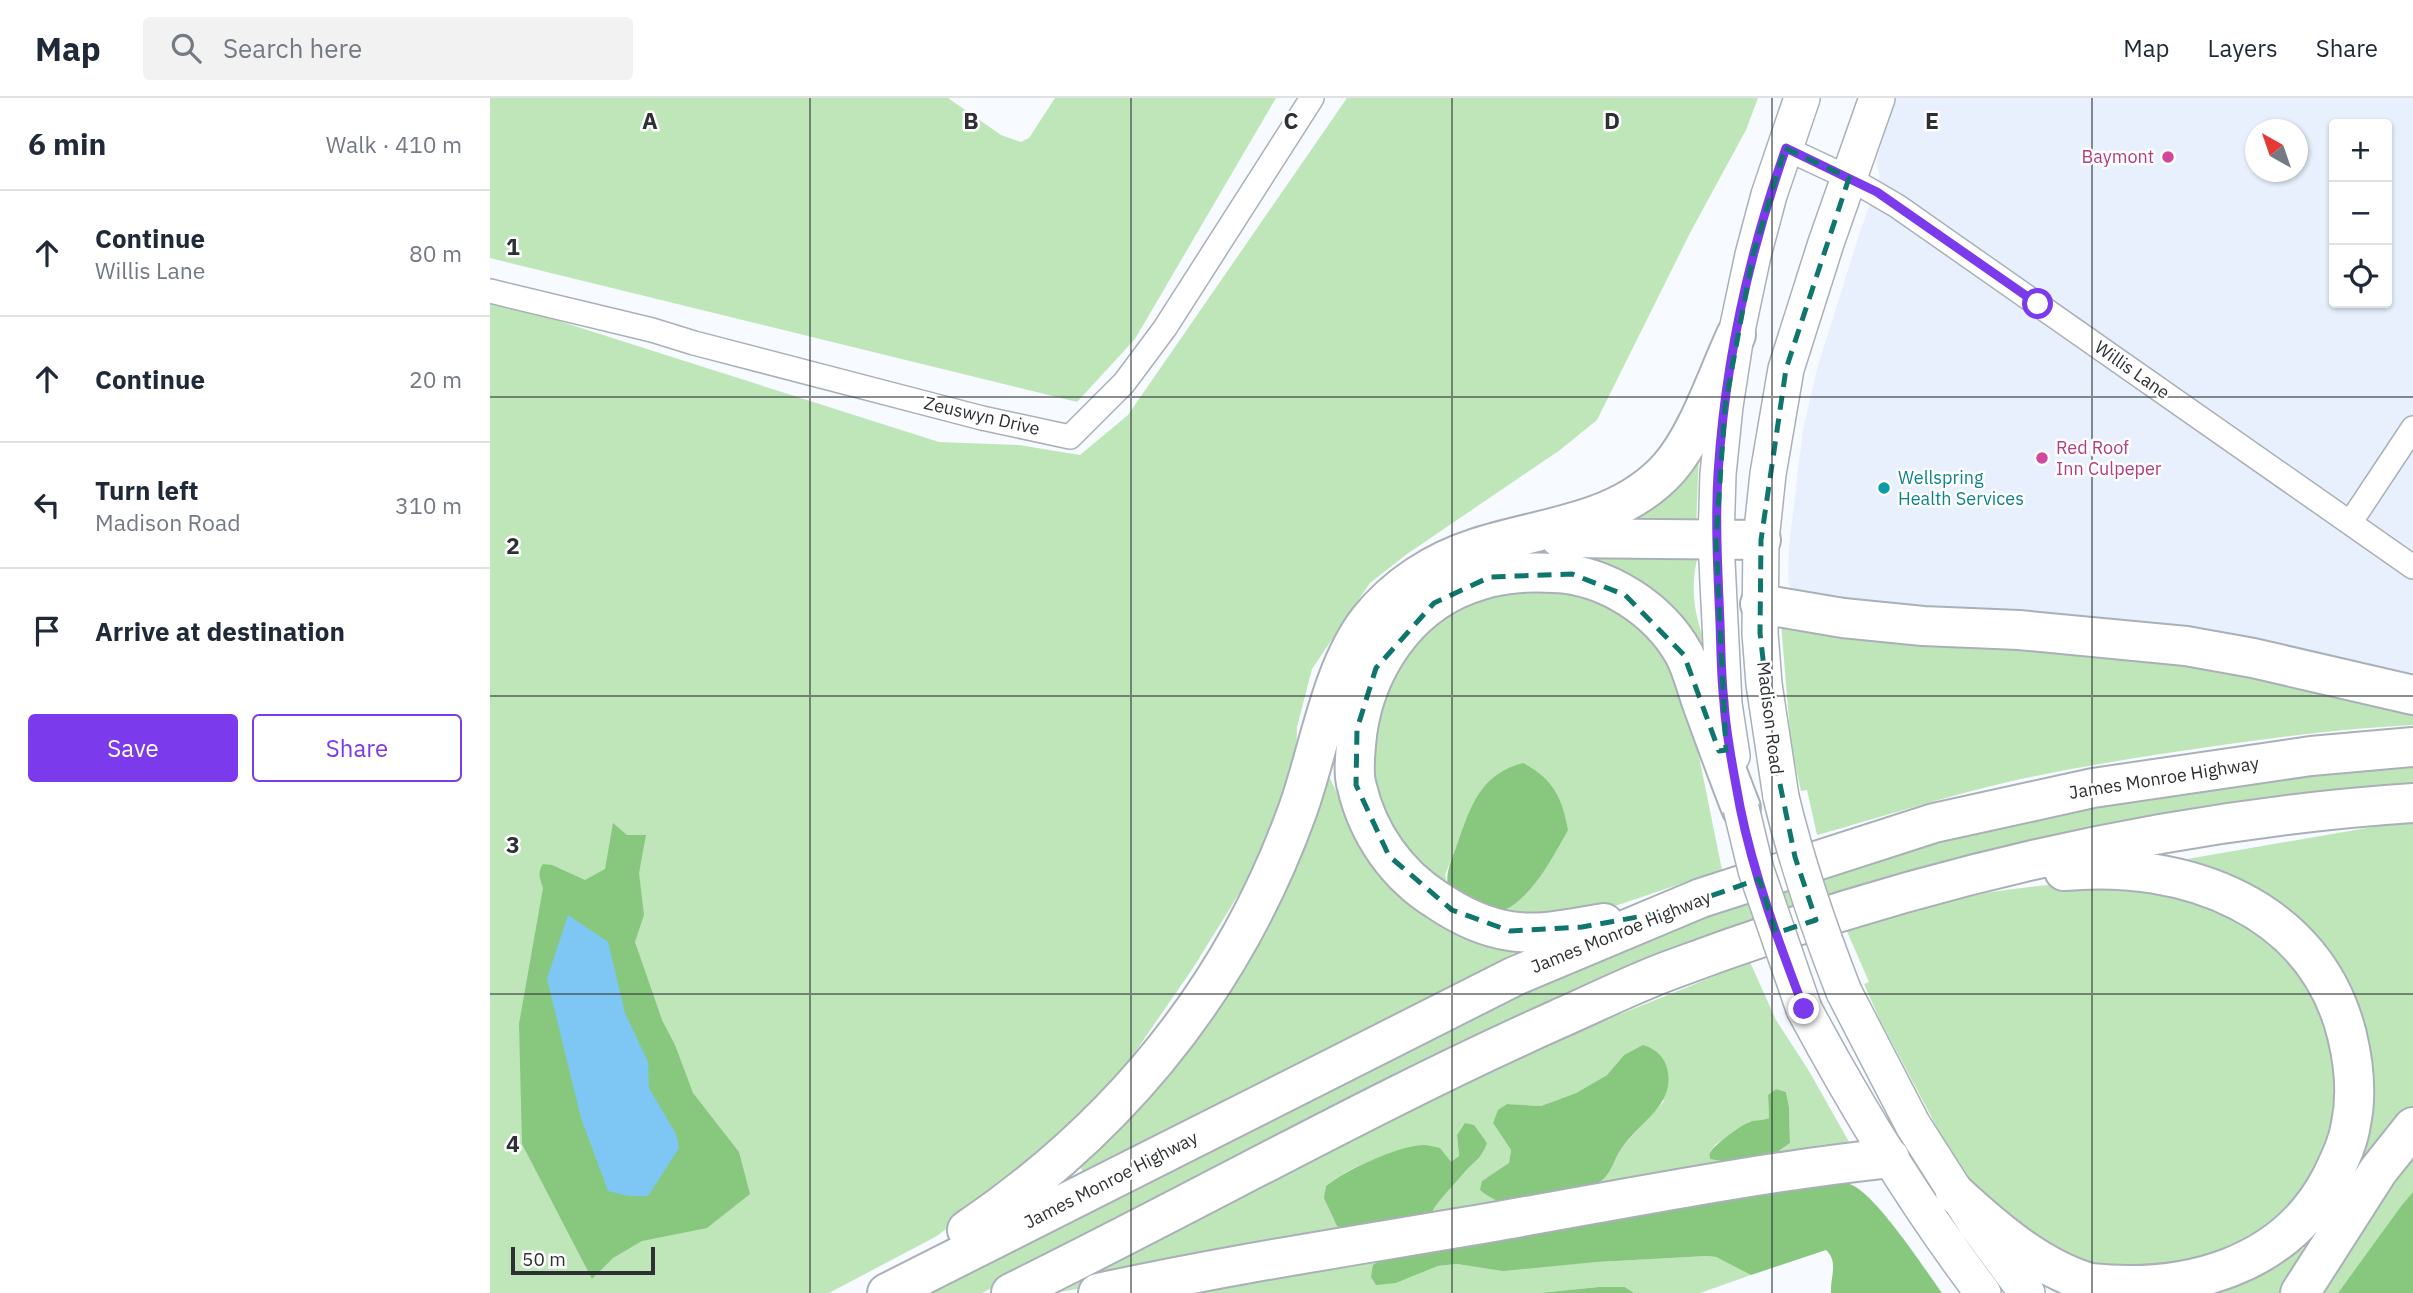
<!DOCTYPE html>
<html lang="en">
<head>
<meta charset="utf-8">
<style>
  body { margin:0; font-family:"IBM Plex Sans",sans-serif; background:#f2f2f3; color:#1f2937 }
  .controls { position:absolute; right:21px; top:21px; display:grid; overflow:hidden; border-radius:7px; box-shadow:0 2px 5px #0004 }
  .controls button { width:63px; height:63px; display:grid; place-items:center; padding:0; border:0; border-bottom:2px solid #e0e1e3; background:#fff; color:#1f2937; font:35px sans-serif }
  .compass { position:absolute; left:1755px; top:21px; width:63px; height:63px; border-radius:50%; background:#fff; box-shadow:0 2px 5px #0004; rotate:320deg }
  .scale { position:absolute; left:21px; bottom:18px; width:144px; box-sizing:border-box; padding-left:7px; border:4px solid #2e3134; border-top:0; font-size:19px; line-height:24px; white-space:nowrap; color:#2e3134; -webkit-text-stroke:5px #fff; paint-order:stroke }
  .stop { position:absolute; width:21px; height:21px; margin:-16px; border:5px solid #7c3aed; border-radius:50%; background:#fff }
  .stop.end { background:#7c3aed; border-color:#fff; box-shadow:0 2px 7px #0008 }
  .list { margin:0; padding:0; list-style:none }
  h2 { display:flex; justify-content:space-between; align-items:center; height:91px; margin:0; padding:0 28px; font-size:30px }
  h2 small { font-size:23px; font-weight:400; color:#747a83 }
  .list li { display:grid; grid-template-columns:46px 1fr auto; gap:21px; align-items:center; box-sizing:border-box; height:126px; padding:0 28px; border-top:2px solid #e0e1e3 }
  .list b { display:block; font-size:26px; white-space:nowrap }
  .list p { margin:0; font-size:23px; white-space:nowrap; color:#747a83 }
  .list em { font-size:23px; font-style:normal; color:#747a83 }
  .actions { display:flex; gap:14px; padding:21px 28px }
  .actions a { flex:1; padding:16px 0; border:2px solid #7c3aed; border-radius:7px; text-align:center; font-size:24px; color:#7c3aed }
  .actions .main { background:#7c3aed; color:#fff }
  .icon { flex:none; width:38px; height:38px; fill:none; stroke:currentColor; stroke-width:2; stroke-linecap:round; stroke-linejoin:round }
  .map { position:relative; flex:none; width:1923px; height:1195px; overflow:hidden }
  header { display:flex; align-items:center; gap:42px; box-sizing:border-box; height:98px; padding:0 35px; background:#fff; border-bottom:2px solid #e0e1e3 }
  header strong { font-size:33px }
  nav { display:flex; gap:38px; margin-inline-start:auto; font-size:24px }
  .search { width:490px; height:63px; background:#f2f2f3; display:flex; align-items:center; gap:18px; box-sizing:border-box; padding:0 24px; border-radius:7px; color:#747a83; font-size:26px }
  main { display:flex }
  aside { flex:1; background:#fff }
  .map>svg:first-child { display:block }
  .built { fill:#e7f0fc; fill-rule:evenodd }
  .green { fill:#bfe6b9 }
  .forest { fill:#87c87e }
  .water { fill:#7ec7f5 }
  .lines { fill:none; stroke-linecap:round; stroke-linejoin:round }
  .street-casing { stroke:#a9b0b8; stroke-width:26 }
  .primary-casing { stroke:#a9b0b8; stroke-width:38 }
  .highway-casing { stroke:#a9b0b8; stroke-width:42 }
  .street { stroke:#fff; stroke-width:23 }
  .primary { stroke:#fff; stroke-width:35 }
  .highway { stroke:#fff; stroke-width:38 }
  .primary-bridge-casing { stroke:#a9b0b8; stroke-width:38; stroke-linecap:butt }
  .primary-bridge { stroke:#fff; stroke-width:35 }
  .route { stroke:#7c3aed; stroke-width:9 }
  .marked { fill:none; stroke:#0f766e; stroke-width:5; stroke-dasharray:14 9; stroke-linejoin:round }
  .grid { fill:none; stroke:#2e3134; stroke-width:2; stroke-opacity:0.55 }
  .hotel-dot { fill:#d1479c; stroke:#fff; stroke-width:2.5 }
  .culture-dot { fill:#0f9aa8; stroke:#fff; stroke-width:2.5 }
  .labels { text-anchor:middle; stroke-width:5; stroke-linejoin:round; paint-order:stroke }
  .hotel-label { font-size:18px; fill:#b23c85; stroke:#fff; text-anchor:end }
  .street-label { font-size:18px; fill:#2e3134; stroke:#fff }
  .culture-label { font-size:18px; fill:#0d838f; stroke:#fff; text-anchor:start }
  .grid-label { font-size:23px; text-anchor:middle; font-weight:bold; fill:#2e3134; stroke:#fff; stroke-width:5; stroke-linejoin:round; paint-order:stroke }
</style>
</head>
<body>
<header>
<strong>Map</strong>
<div class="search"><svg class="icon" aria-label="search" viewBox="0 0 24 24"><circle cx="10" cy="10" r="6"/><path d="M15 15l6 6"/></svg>Search here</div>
<nav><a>Map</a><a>Layers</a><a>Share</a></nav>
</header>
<main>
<aside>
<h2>6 min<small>Walk · 410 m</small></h2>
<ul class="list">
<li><svg class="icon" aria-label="ahead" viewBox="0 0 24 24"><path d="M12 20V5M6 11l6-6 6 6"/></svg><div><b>Continue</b><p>Willis Lane</p></div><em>80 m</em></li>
<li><svg class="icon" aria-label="ahead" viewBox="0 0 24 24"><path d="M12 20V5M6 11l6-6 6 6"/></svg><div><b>Continue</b></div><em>20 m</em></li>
<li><svg class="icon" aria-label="left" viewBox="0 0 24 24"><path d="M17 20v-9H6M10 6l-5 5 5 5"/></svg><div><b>Turn left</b><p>Madison Road</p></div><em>310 m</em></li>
<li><svg class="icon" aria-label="arrive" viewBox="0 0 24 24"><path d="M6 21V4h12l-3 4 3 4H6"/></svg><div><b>Arrive at destination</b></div></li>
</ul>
<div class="actions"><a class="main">Save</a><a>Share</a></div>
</aside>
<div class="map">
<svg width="1923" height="1195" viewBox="0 0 1923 1195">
  <rect width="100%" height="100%" fill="#f7fafe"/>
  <path class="built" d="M 1404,0 L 1923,0 L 1923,582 L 1609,522 L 1303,496 L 1298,483 L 1299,448 L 1313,332 L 1327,271 L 1369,137 L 1390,78 L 1386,65 ZM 1844,26 L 1897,26 L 1897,205 L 1844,205 ZM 1766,32 L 1808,32 L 1808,74 L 1766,74 Z"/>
  <path class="green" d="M 0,0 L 458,0 L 511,37 L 531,44 L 539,40 L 565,0 L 786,0 L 645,241 L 587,304 L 0,160 Z
    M 857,0 L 1268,0 L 1256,32 L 1200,135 L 1107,322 L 1070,352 L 917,456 L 880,485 L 822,571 L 807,629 L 806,674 L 760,778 L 703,870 L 632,973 L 552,1057 L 447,1138 L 339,1195 L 0,1195 L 0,201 L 449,344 L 529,347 L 590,357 L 638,317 Z
    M 1210,330 L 1206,431 L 1119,421 Z
    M 1103,447 L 1209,453 C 1199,490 1204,516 1217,551 L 1211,561 L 1115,468 L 1099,461 Z
    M 1021,493 L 1077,494 L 1113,505 L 1143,524 L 1168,548 L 1182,566 L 1201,619 L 1232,772 L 1119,810 L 1080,820 L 1014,814 L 1038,793 L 1068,750 L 966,749 L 955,777 L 958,791 L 908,759 L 877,665 L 906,558 L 972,505 Z
    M 1291,525 L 1629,549 L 1923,606 L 1923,627 C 1859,630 1796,638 1732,647 C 1662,657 1591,668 1522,683 C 1456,698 1392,719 1327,737 L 1317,692 L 1311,693 L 1301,647 Z
    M 1923,664 L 1923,692 L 1648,725 L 850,1009 L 492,1195 L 426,1195 L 763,1023 L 1140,844 L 1436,745 L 1608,704 Z
    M 838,676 L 853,708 L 1026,846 L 1024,855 L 596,1079 L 591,1070 L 579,1076 Z
    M 1923,722 L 1923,1008 L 1865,1076 L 1839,867 L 1651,769 Z
    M 1615,782 L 1734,804 L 1830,893 L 1854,996 L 1816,1100 L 1735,1166 L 1599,1175 L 1489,1097 L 1461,1056 L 1389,920 L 1374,886 L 1379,884 L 1356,831 C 1404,818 1453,803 1502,794 C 1540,788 1577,785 1615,782 Z
    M 1260,864 L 1286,922 L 1319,973 L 1363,1051 L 1279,1060 L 1300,1045 L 1299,1009 L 1296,994 L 1286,991 L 1278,997 L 1279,1020 L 1272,1023 L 1260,1023 L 1244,1034 L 1225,1047 L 1220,1054 L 1220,1061 L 1246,1066 L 1057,1103 L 1118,1075 L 1131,1050 L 1174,1003 L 1134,957 L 1117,977 L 1086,995 L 1051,1008 L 1017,1006 L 1003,1025 L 1021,1052 L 1019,1066 L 992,1083 L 996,1097 L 1025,1109 L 936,1123 C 946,1105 960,1091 974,1075 C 986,1061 990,1063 997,1044 L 967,1037 L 969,1058 L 961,1065 L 933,1047 C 900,1055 862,1066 836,1088 L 865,1136 L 571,1194 L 904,1020 L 1103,927 Z
    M 1923,1043 L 1923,1094 L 1848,1195 L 1821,1195 Z
    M 1817,1136 L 1812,1153 L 1791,1195 L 1715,1195 Z
    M 983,1146 L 948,1153 L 895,1159 L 906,1185 L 948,1168 L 967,1166 L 1013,1172 L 1107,1164 L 1217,1158 L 1226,1159 L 1261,1177 L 1210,1195 L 1144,1195 L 1135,1189 L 1109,1189 L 1049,1195 L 633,1195 Z"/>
  <path class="forest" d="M 1033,665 C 1063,681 1072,699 1078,732 C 1061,762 1039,807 1003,817 L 958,791 C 955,773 962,761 968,744 C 981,707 991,676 1033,665 Z
    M 123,725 L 137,737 L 156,737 L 149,775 L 154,817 L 145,844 L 172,922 L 185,947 L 203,995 L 249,1054 L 260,1096 L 217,1130 L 152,1143 L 123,1160 L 102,1181 L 32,1046 L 29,926 L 53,790 C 50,781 47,775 53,766 L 62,767 L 95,782 L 115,771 Z
    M 1153,947 C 1163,950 1172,956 1176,967 C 1189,1005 1149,1024 1131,1051 C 1124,1061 1121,1076 1111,1083 C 1099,1090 1036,1111 1024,1108 C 1013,1106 997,1099 990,1092 L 992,1083 L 1019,1065 L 1021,1052 L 1003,1025 L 1008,1012 L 1017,1006 L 1051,1008 L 1086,995 L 1117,977 L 1134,957 Z
    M 1286,991 L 1296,994 L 1299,1009 L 1300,1045 L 1279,1060 L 1246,1066 L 1220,1061 C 1220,1059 1219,1056 1220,1055 C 1222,1048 1255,1024 1262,1023 C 1268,1022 1272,1023 1279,1020 L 1278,997 Z
    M 975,1025 L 984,1027 L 997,1045 C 990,1063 986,1061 974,1075 C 960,1091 946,1105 936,1123 L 865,1136 L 847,1128 L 834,1100 L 836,1088 C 855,1072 908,1048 933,1047 C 938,1047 945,1049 950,1050 L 961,1064 L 969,1058 L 967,1037 Z
    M 1313,1083 C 1328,1084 1348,1081 1362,1087 C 1387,1098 1434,1170 1452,1195 L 1341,1195 C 1340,1179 1349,1164 1336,1152 L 1261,1177 L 1226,1159 L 1217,1158 L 1107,1164 L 1013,1173 L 967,1166 L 948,1168 L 906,1185 L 886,1187 L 881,1179 L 883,1167 L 895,1159 L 948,1153 Z
    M 1923,1094 L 1923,1195 L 1848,1195 L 1912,1107 Z
    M 1109,1189 L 1135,1189 L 1144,1195 L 1049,1195 Z"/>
  <path class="water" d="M 78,817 L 118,844 L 135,915 L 158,964 L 159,990 L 186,1036 L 189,1050 L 158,1098 L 139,1098 L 118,1093 L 91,1020 L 57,881 Z"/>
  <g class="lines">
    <defs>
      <path id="street" d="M 1295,50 L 1359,80 L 1407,108 L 1923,469
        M 0,193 L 162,232 L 204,245 L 492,320 L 580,339 L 634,285 L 675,230 L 822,0
        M 1860,425 L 1923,330"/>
      <path id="primary" d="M 1242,658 L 1234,606 L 1226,443 L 1228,376 L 1235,308 L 1246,237 L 1263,157 L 1279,97 L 1312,0
        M 1291,699 L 1274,586 L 1270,535 L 1271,442 L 1278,376 L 1296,271 L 1336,145 L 1387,0
        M 1354,894 L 1423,1027 L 1486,1126 L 1537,1195
        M 1314,911 C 1367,1010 1425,1106 1493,1195"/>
      <path id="highway" d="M 1070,440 L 1271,442
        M 1270,506 L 1353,520 L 1433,528 L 1529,532 L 1696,548 L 1763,560 L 1923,597
        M 1114,825 C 1084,830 1050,838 1020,833 C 993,829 969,817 947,802 C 907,777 878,736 867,689 C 863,676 865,661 866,647 C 871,583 907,519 967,491 C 1000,476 1030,473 1065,475 C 1116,477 1169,511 1194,556 C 1203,573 1207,593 1214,611 C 1226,644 1238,677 1251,710
        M 1465,1095 C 1504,1131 1549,1170 1600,1185 C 1696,1195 1795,1169 1841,1080 C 1849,1063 1858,1046 1861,1026 C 1867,997 1864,966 1857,937 C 1825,808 1694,762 1574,773
        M 477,1132 C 632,1027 743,890 807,714 C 829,654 840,572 879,522 C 906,488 945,463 986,450 C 1053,428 1129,426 1179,370 C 1208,337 1227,278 1246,237
        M 397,1195 L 1025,878 L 1211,800 L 1444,725 L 1603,690 L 1821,658 L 1923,649
        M 521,1195 C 703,1106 880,1005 1066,922 C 1105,905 1144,885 1183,871 C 1421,782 1669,722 1923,705
        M 608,1195 C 741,1166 875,1146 1009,1123 C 1139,1100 1269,1074 1400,1060
        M 1810,1195 L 1888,1073 L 1923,1029"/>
    </defs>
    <use href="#street" class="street-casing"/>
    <use href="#primary" class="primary-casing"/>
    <use href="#highway" class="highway-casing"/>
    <use href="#street" class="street"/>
    <use href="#primary" class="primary"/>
    <use href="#highway" class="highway"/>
    <defs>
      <path id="primary-bridge" d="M 1291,699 C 1307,766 1329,830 1354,894
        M 1251,710 L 1266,772 L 1314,911"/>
    </defs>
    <use href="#primary-bridge" class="primary-bridge-casing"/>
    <use href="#primary-bridge" class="primary-bridge"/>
  </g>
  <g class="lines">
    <path class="route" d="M 1314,911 C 1289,845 1264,778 1250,709 C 1244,675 1236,639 1234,604 C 1231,578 1231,551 1230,525 C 1228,475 1225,426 1228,376 C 1235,265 1259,155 1296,50 L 1387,94 L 1548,206"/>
  </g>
  <path class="marked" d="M 1295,50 L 1359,80 L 1296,271 L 1271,442 L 1270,535 L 1284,657 L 1305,759 L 1326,822 L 1286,835 L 1269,781 L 1175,814 L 1092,829 L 1020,833 L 962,812 L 899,758 L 866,687 L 867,631 L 886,570 L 944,505 L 1000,479 L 1082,476 L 1135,497 L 1194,557 L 1229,653 L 1236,652 L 1226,443 L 1235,308 L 1263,157 Z"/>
  <path class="grid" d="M 320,0 L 320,1195M 641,0 L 641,1195M 962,0 L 962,1195M 1282,0 L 1282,1195M 1602,0 L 1602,1195M 0,299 L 1923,299M 0,598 L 1923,598M 0,896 L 1923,896"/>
  <g class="hotel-dot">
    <circle cx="1678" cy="59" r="7"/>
    <circle cx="1552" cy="360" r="7"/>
  </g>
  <circle class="culture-dot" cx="1394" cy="390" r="7"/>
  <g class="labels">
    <g class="hotel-label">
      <text x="1664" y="65">Baymont</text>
      <text x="1566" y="356" text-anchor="start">Red Roof<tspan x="1566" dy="21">Inn Culpeper</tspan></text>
    </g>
    <g class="street-label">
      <text transform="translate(1642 272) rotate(35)" y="6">Willis Lane</text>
      <text transform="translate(492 318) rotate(13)" y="6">Zeuswyn Drive</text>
      <text transform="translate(1280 620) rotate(83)" y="6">Madison Road</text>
      <text transform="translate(1674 680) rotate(-9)" y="6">James Monroe Highway</text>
      <text transform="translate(1131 834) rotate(-22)" y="6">James Monroe Highway</text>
      <text transform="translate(621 1082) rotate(-27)" y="6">James Monroe Highway</text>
    </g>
    <g class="culture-label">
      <text x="1408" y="386">Wellspring<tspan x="1408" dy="21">Health Services</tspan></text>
    </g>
  </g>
  <g class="grid-label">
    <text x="160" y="31">A</text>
    <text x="481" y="31">B</text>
    <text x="801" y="31">C</text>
    <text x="1122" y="31">D</text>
    <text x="1442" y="31">E</text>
    <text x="23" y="157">1</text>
    <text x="23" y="456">2</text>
    <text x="23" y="755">3</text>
    <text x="23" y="1054">4</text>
  </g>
</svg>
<div class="controls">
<button>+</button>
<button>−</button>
<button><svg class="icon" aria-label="locate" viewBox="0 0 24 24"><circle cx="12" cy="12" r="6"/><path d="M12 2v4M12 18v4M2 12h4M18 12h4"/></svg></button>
</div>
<svg class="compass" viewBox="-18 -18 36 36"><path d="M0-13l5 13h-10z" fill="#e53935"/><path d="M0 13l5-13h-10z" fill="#747a83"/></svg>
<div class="scale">50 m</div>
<div class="stop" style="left:1548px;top:206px"></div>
<div class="stop end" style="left:1314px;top:911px"></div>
</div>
</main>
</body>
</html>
